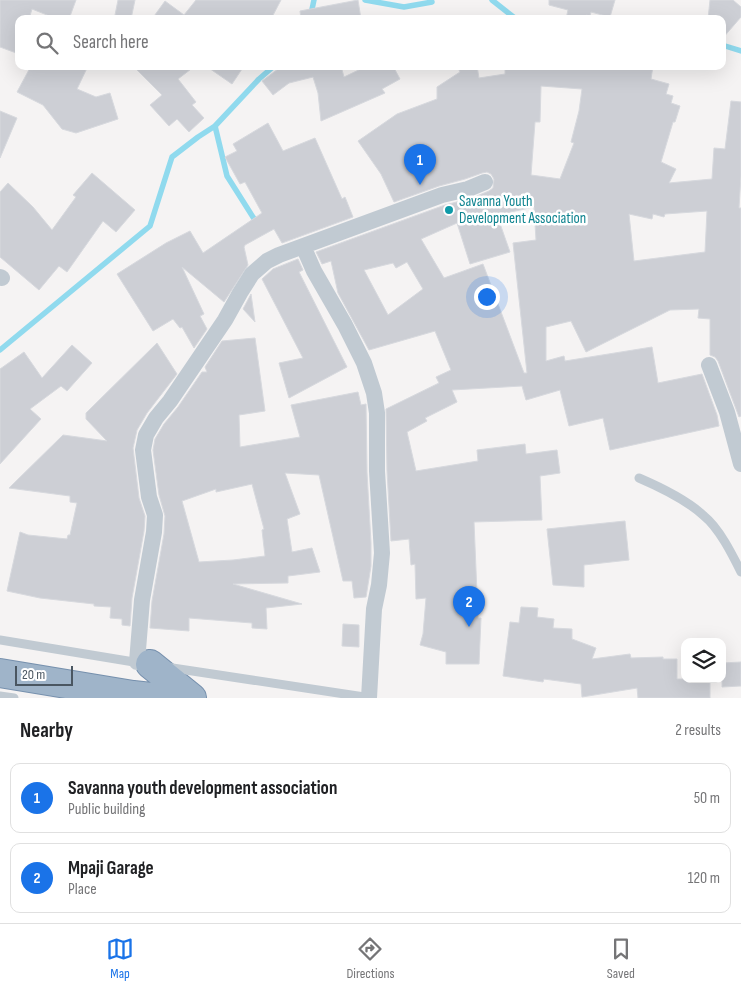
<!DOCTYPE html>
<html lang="en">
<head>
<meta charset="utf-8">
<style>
  body { margin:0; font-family:"Sofia Sans Condensed",sans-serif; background:#f2f2f2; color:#202124 }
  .controls { position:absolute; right:15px; bottom:15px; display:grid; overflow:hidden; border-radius:10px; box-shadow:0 5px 20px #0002 }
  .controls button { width:45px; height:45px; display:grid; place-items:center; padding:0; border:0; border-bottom:1px solid #e0e0e0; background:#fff; color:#202124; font:25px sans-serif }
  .scale { position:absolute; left:15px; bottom:12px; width:58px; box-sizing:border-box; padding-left:5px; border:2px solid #4a5661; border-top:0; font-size:14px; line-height:18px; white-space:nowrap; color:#4a5661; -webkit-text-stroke:4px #fff; paint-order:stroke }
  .you { position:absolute; left:486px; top:296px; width:18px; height:18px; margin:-12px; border:4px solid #fff; border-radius:50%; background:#1a73e8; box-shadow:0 0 0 8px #1a73e833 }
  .badge { display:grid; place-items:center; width:32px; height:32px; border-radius:50%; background:#1a73e8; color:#fff; font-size:16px; font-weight:700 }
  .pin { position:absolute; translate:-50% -41px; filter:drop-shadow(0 1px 2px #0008) }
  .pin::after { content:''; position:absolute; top:26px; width:18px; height:15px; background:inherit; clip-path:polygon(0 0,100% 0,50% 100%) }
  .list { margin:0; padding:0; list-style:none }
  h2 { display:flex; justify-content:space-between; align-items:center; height:65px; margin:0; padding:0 20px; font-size:21px }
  h2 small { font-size:16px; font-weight:400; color:#757577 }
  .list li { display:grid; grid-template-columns:32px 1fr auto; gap:15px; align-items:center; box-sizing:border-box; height:70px; margin:0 10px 10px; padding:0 10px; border:1px solid #e0e0e0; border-radius:10px }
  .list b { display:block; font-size:19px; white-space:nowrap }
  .list p { margin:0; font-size:16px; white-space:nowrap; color:#757577 }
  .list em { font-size:16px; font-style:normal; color:#757577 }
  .icon { flex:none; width:28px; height:28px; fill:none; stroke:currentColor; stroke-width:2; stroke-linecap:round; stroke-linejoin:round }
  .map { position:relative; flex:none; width:741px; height:698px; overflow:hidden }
  .search { position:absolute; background:#fff; box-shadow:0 5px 20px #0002; left:15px; right:15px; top:15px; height:55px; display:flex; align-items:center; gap:12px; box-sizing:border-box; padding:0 18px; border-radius:10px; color:#757577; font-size:19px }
  .sheet { height:225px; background:#fff }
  nav { display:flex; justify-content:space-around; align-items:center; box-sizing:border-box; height:70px; border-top:1px solid #e0e0e0; background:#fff; font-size:14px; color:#757577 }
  nav a { display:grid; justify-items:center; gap:2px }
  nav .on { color:#1a73e8 }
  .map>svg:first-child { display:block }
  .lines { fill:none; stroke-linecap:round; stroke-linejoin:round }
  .stream { stroke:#90daee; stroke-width:5.5 }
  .building { fill:#cdcfd5; stroke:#d7d9de; fill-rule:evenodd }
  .trunk-casing { stroke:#7690ad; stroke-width:30 }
  .service { stroke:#c1cad2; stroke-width:9 }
  .minor { stroke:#c1cad2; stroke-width:16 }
  .trunk { stroke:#9fb4c9; stroke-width:28 }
  .culture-dot { fill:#0f9aa8; stroke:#fff; stroke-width:2 }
  .labels { text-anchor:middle; stroke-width:5; stroke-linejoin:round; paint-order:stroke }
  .culture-label { font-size:15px; fill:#0d838f; stroke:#fff; text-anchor:start }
</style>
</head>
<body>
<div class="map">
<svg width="741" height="698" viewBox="0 0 741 698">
  <rect width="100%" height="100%" fill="#f5f3f3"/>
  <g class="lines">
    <path class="stream" d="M 365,0 L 404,7 L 432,2
      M 492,0 L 516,19
      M 311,14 L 314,0
      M 722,45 L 741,51
      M 215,126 L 227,176 L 258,225
      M 0,350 L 150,226 L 172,157 L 198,137 L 215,126 L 259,79 L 274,66"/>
  </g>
  <path class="building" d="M 0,0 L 76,0 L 69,19 L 57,19 L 32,9 L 29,19 L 19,19 L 19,54 L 0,47 Z
    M 118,0 L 135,0 L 131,19 L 115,15 Z
    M 196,0 L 281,0 L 271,19 L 152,19 L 165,1 L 184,15 Z
    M 358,0 L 361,19 L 301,19 L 300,11 Z
    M 549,0 L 615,0 L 610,17 L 591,12 L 590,16 L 586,15 L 585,19 L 566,19 L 568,10 L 549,5 Z
    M 710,0 L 733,0 L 741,7 L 741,17 L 722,39 L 722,19 L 708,19 Z
    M 31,66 L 88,66 L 77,89 L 96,97 L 110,93 L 118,119 L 76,133 L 62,129 L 43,105 L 17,92 Z
    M 133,66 L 195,66 L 178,79 L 196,102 L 192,105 L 204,118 L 189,132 L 177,119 L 169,126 L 150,105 L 162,95 Z
    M 206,66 L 244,66 L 232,84 Z
    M 282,66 L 341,66 L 344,77 L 367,66 L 393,66 L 400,79 L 382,89 L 385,93 L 321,121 L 318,93 L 313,77 L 289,83 L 273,95 L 262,81 Z
    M 457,66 L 477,66 L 479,78 L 505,74 L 505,66 L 653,66 L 651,79 L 669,84 L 666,94 L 673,96 L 671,103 L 680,106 L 675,122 L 673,122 L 661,162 L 676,169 L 669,183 L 712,179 L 714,148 L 725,149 L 731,101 L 741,102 L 741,176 L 739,208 L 741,208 L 741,416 L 739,417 L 718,361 L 715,357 L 710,355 L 710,319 L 698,318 L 699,309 L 670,310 L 586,352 L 571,321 L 546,327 L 546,361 L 564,356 L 565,361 L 652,347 L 658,383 L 702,374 L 717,415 L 719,426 L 610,450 L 603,418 L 569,426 L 560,390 L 526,400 L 522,386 L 452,390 L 457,402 L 425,418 L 427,421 L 407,432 L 416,471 L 478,461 L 477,450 L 525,444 L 526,454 L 557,450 L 560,473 L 540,476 L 542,520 L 474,522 L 478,618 L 481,618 L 479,664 L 446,664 L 446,652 L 420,645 L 423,634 L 426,598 L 416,599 L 415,564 L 411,565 L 409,539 L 391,541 L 387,471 L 386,409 L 439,383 L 436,377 L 451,370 L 435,331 L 369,350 L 338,293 L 331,261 L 322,264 L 316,252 L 445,205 L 472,198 L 489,191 L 493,188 L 494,179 L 491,174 L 487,172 L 482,173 L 465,179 L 439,186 L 394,202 L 381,174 L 358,141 L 397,114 L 437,99 L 437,87 L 460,72 ZM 541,86 L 582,89 L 579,111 L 571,142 L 574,143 L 560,179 L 531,175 L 535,122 L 540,122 ZM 534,207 L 536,240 L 513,243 L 527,373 L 524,373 L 483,264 L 444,278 L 421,239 L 457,223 L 470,264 L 510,252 L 497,215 ZM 707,211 L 705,252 L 634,261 L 629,214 L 652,219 L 653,214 L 664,217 L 665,214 ZM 407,262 L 423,289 L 388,315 L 364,270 L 393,263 L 396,268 Z
    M 0,111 L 17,118 L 0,158 Z
    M 268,123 L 283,151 L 315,138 L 342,199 L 345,197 L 353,217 L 282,243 L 274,229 L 245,245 L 244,247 L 248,265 L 224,302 L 182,267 L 204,314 L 200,316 L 207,329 L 194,348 L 182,327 L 180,328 L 173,319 L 153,331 L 117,274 L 166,243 L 190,231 L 203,253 L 262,213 L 245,182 L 240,184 L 225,157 L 237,151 L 233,144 Z
    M 92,173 L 135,210 L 116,232 L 103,221 L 67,272 L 59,266 L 39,290 L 0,257 L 0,192 L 8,183 L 33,207 L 52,230 L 76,197 L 73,195 Z
    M 298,259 L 303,270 L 299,272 L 347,367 L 289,398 L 279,363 L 303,358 L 262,279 L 273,269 Z
    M 251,294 L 255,322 L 243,309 Z
    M 255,338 L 265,411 L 239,415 L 240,447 L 300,437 L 291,405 L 358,392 L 361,405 L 366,404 L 367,472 L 371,543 L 371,566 L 366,597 L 354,598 L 352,581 L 343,581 L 319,475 L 285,473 L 300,514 L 287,519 L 292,552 L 312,548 L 320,572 L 288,576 L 288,583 L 233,584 L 302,604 L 266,608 L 267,629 L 252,628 L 252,623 L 189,618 L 189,631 L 150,628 L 152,601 L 164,534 L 165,516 L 159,495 L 153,450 L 155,439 L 164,424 L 178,407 L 202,372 L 207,372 L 205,367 L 222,341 ZM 252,484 L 264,529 L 262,530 L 265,556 L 233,560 L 199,562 L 182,501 L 216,489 L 216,492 Z
    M 157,343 L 177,374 L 147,413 L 137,430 L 133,448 L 139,498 L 145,516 L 144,531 L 132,598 L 130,626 L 122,625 L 122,619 L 110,618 L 111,607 L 94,606 L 94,604 L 40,598 L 7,591 L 20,532 L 28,535 L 67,539 L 68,535 L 70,535 L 77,503 L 70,502 L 70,496 L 9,488 L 63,435 L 107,441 L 86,419 L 86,413 Z
    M 72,345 L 92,363 L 67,391 L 61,386 L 30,409 L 41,419 L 0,464 L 0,369 L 24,352 L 42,378 Z
    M 625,521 L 629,560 L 584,565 L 584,587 L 553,585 L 547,529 Z
    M 521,607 L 538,608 L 537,617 L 554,619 L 553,628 L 572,629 L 572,639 L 596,648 L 592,659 L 630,654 L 631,658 L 663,657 L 663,659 L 677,659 L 677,679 L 710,679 L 710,698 L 638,698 L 637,688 L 582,697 L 581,684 L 544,679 L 543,682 L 503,676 L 510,622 L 519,623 Z
    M 343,624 L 359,625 L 359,647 L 342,646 Z
    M 741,662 L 741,686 L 722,687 L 722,663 Z"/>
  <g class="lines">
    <defs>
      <path id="trunk" d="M 150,664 L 192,698
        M 0,673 L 133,695 L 160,698"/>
    </defs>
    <use href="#trunk" class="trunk-casing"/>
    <path class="service" d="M 639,478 C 660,487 687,500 704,516 C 719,528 732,554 741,572
      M 0,640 L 140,663
      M 166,667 L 371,698
      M 0,696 L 14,698"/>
    <path class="minor" d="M 303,246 L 314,271 L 345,325 L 364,363 L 374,393 L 377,413 L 377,471 L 382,553 L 379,585 L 374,609 L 369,698
      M 0,277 L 2,278
      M 709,365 L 727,412 L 741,464
      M 137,662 L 142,600 L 154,532 L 155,515 L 149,497 L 143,450 L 146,435 L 156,418 L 170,401 L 225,320 L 240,293 L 252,274 L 267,261 L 279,255 L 442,195 L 468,189 L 485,182"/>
    <use href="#trunk" class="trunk"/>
  </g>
  <circle class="culture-dot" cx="449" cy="210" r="5"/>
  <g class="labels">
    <g class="culture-label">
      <text x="459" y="206">Savanna Youth<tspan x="459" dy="17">Development Association</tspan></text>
    </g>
  </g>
</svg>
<div class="controls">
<button><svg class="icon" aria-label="layers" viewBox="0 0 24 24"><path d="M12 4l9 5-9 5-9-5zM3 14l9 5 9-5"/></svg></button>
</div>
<div class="scale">20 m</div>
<div class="you"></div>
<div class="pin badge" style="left:420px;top:185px">1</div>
<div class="pin badge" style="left:469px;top:627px">2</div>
<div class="search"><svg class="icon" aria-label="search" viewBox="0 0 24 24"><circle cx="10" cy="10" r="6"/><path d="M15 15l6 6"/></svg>Search here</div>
</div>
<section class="sheet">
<h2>Nearby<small>2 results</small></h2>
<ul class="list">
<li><span class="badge">1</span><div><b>Savanna youth development association</b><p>Public building</p></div><em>50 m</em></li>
<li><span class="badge">2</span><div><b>Mpaji Garage</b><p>Place</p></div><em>120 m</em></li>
</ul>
</section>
<nav>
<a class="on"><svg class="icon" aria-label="map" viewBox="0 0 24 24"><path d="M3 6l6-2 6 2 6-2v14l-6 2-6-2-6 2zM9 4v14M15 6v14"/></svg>Map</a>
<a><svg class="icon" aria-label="directions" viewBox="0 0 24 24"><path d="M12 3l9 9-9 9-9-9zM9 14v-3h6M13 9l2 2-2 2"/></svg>Directions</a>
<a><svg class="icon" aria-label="saved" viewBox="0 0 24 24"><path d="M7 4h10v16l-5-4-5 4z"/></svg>Saved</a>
</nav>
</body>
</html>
